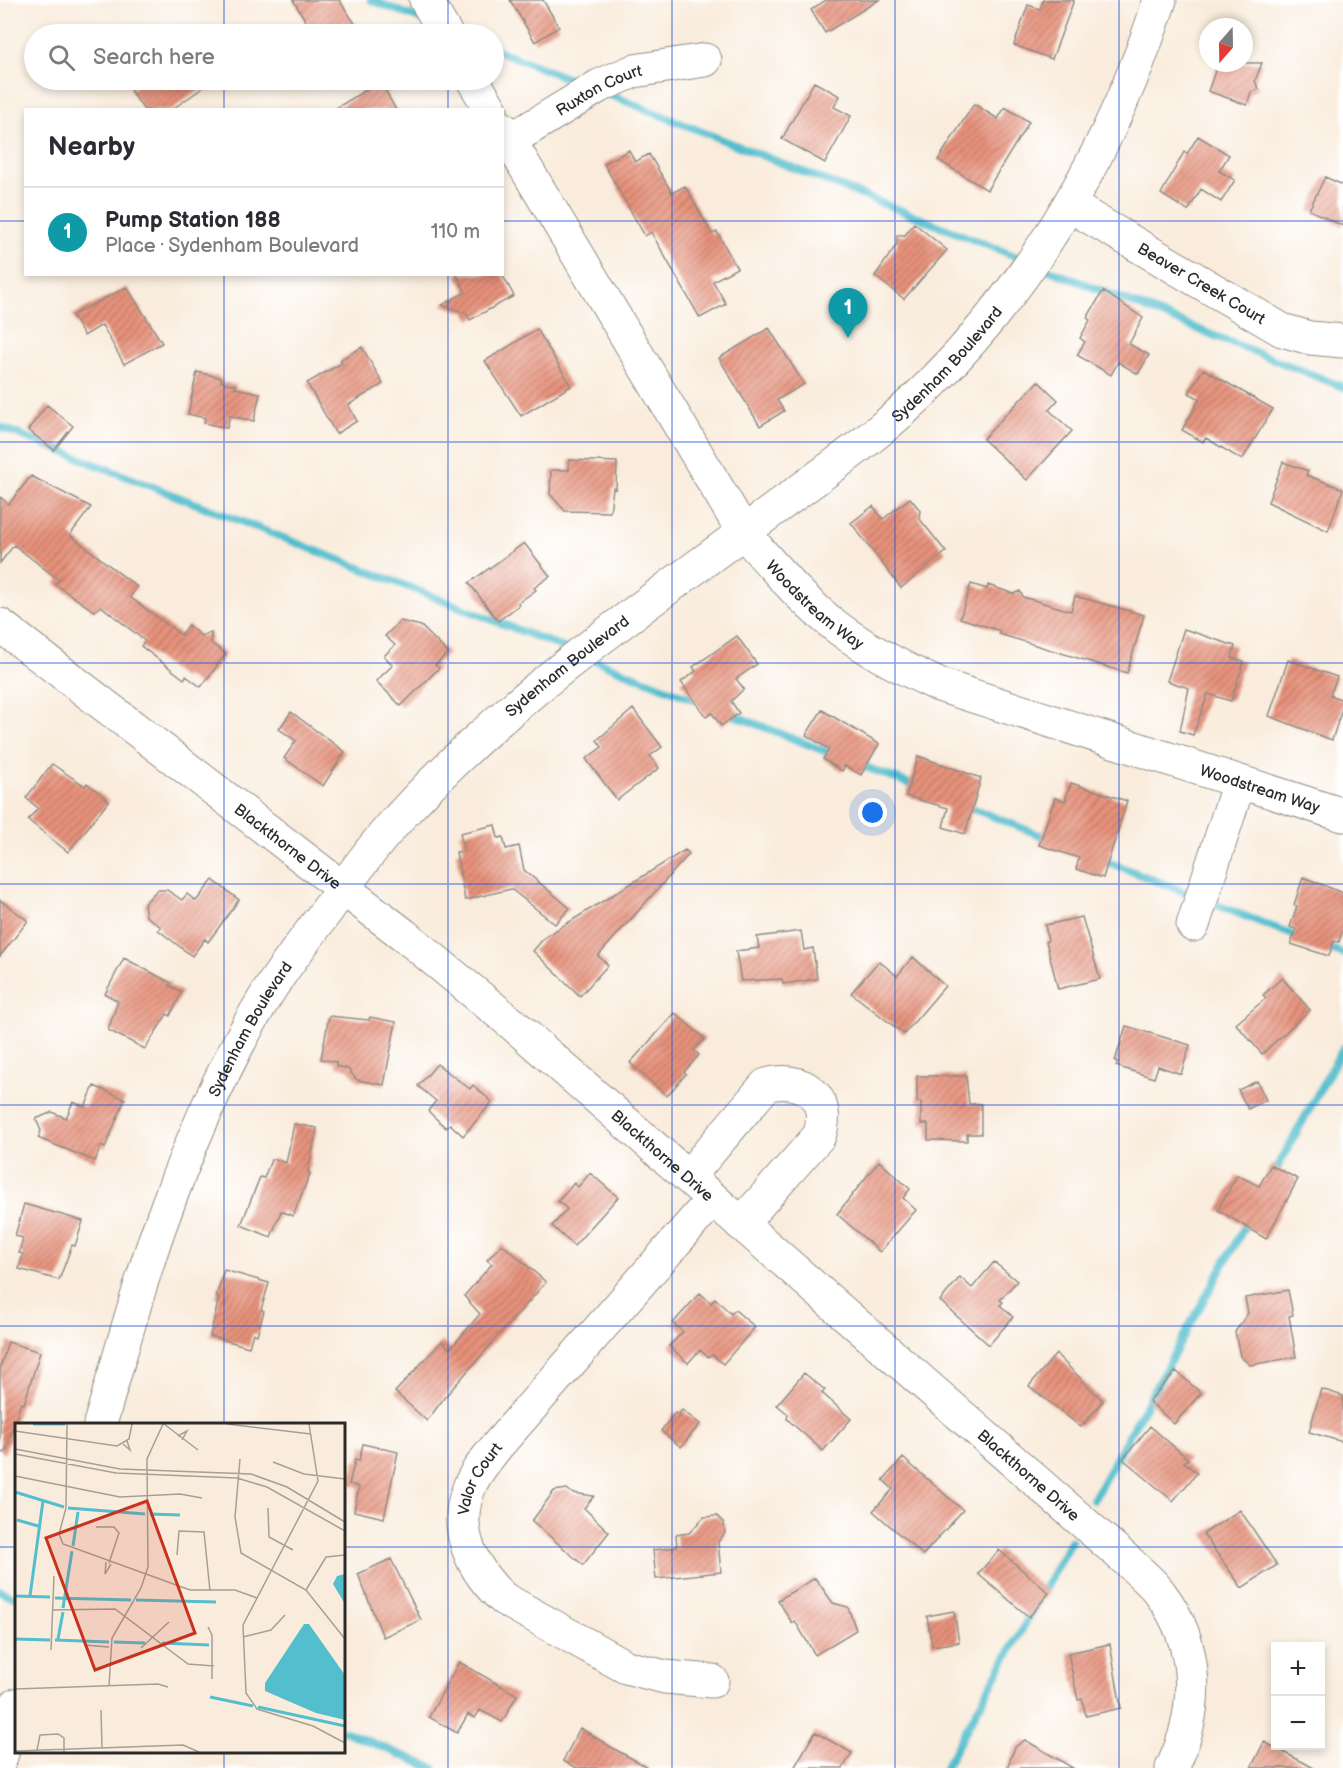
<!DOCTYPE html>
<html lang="en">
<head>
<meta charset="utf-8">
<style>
  body { margin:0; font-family:"Balsamiq Sans",sans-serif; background:#f2f2f3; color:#2b2b33 }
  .controls { position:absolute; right:18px; bottom:18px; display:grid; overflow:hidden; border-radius:0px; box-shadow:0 3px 9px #0003 }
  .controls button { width:54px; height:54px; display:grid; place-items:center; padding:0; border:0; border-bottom:2px solid #e1e1e2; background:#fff; color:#2b2b33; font:30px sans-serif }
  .compass { position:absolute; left:1199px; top:18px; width:54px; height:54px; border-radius:50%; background:#fff; box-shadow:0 3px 9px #0003; rotate:200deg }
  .you { position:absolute; left:873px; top:813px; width:21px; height:21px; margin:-15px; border:4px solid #fff; border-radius:50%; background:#1a73e8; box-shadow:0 0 0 9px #1a73e833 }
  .badge { display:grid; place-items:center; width:39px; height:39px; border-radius:50%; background:#111827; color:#fff; font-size:20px; font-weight:700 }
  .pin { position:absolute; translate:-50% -50px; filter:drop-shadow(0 2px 3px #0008) }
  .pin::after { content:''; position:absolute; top:32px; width:21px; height:18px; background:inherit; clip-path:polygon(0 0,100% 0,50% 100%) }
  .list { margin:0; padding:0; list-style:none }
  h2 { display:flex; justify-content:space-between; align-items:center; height:78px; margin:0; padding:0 24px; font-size:26px }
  h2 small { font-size:20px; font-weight:400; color:#7c7c81 }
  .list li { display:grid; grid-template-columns:39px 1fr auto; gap:18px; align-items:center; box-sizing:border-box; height:90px; padding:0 24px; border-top:2px solid #e1e1e2 }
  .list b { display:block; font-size:22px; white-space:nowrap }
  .list p { margin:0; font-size:20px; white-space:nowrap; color:#7c7c81 }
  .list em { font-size:20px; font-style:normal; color:#7c7c81 }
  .icon { flex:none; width:33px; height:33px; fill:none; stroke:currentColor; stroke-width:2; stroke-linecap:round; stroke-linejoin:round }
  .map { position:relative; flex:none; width:1343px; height:1768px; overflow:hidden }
  .search { position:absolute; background:#fff; box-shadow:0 3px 9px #0003; left:24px; top:24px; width:480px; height:66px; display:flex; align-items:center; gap:15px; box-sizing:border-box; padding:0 21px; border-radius:33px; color:#7c7c81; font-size:22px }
  .panel { position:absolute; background:#fff; box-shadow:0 3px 9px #0003; left:24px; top:108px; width:480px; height:168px; border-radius:0px }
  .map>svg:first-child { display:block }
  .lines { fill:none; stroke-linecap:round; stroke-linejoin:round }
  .stream { stroke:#53bece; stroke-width:8 }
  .building { fill:url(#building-hatch) }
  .minor-casing { stroke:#928c84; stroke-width:35 }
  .minor { stroke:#fff; stroke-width:33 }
  .grid { fill:none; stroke:#1d4ed8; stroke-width:1.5; stroke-opacity:0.55 }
  .labels { text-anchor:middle; stroke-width:6; stroke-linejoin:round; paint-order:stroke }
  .street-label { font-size:16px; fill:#2b2b2b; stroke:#fff }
  .inset-river { fill:none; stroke:#53bece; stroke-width:3 }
  .inset-road { fill:none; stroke:#a79f95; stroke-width:1.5 }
  .view { fill:#c8321e; fill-opacity:0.15; stroke:#c8321e; stroke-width:3 }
  .inset-edge { fill:none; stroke:#2b2b2b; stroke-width:3 }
</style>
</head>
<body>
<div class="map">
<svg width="1343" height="1768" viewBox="0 0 1343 1768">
  <defs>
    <pattern id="building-hatch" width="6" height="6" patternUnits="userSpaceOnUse" patternTransform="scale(1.5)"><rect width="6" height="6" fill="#e7927b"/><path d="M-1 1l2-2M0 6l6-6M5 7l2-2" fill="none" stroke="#bb7765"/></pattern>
  </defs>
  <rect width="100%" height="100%" fill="#fff"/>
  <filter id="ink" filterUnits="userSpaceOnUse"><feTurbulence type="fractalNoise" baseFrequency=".0167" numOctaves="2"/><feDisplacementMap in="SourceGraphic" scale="12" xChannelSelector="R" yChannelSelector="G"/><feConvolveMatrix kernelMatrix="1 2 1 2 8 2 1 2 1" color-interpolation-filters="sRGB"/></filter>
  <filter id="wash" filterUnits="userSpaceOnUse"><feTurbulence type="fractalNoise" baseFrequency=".008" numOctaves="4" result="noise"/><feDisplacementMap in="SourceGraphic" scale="24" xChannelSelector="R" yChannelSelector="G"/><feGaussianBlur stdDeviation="1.35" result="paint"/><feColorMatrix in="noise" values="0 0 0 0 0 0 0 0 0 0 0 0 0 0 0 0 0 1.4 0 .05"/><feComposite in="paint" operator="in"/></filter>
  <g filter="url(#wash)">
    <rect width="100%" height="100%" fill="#f9ecdc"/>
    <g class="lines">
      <path class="stream" d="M 371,0 L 427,22
        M 494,49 L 584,85
        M 605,93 L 1025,260
        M 1037,265 L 1343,387
        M 0,427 L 572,651
        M 589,658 L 703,703
        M 726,712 L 837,756
        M 858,764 L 918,787
        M 964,805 L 1052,840
        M 1098,858 L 1195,896
        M 1207,901 L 1303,939
        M 1321,945 L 1343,954
        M 1272,1177 L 1343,1048
        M 1093,1500 L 1250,1217
        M 0,1591 L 16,1598
        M 344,1731 L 433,1768
        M 945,1768 L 1071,1541"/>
    </g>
    <g id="blocks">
      <path class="building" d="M 293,0 L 339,0 L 362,34 L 295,34 L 310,28 Z
        M 510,0 L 543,0 L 559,27 L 535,42 Z
        M 826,0 L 879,0 L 825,33 L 811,10 Z
        M 1043,0 L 1074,0 L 1052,59 L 1014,45 L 1028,5 L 1040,9 Z
        M 1218,63 L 1262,63 L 1255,81 L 1259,89 L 1251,92 L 1247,105 L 1208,91 Z
        M 145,80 L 214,80 L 171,110 L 144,110 L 130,90 Z
        M 380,81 L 396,110 L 333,110 Z
        M 814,82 L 840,96 L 834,107 L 851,116 L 825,163 L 782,139 Z
        M 974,104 L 998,119 L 1005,107 L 1029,122 L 987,190 L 938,160 Z
        M 1198,136 L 1229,155 L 1219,171 L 1235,180 L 1221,202 L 1201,189 L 1188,211 L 1161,194 L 1184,152 L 1187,154 Z
        M 629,150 L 635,162 L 649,154 L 672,193 L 685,186 L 712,234 L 717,232 L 737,268 L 713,281 L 726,304 L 700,318 L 651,232 L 645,236 L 604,164 Z
        M 1325,177 L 1343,185 L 1343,226 L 1309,210 Z
        M 914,223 L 947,250 L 904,299 L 875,276 L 897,244 L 897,235 L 905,235 Z
        M 456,274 L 502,274 L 514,296 L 470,320 L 466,313 L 442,305 L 466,292 Z
        M 127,287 L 162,343 L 124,364 L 102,325 L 84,336 L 72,315 Z
        M 1103,291 L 1143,318 L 1129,344 L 1149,355 L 1138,374 L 1118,362 L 1111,375 L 1077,355 L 1085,342 L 1080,338 L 1090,320 L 1087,318 Z
        M 769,328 L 804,384 L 777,400 L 784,411 L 760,426 L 719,358 Z
        M 537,329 L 571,386 L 521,416 L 485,361 Z
        M 362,347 L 383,384 L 348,405 L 357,421 L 336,434 L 307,383 L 342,363 L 340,360 Z
        M 1203,369 L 1273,409 L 1242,460 L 1206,438 L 1203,442 L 1182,430 L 1200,399 L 1189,393 Z
        M 197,372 L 222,378 L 221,382 L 236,385 L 235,388 L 260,393 L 254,421 L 230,416 L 227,428 L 204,423 L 205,418 L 188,414 Z
        M 1038,381 L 1058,400 L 1049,410 L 1072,431 L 1027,480 L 983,439 Z
        M 47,405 L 73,426 L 54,450 L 28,430 Z
        M 569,460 L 617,462 L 616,489 L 613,488 L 610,512 L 565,511 L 550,494 L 551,470 L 569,470 Z
        M 1283,462 L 1308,471 L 1306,475 L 1343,489 L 1328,531 L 1268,502 Z
        M 31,476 L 91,507 L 70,535 L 137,587 L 130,597 L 181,635 L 188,625 L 201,636 L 211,632 L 211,643 L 226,654 L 201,687 L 186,676 L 184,679 L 141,646 L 145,641 L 101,606 L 94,611 L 55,584 L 59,580 L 14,545 L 0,563 L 0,497 L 9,504 Z
        M 910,498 L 920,510 L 919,518 L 946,552 L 901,588 L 851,523 L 873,506 L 883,519 Z
        M 524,543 L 550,576 L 534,588 L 536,590 L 518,603 L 519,605 L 498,621 L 469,583 Z
        M 971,584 L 987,589 L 988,585 L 1014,594 L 1020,591 L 1023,597 L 1071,611 L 1075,596 L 1144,615 L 1127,673 L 999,634 L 1000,631 L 960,618 Z
        M 400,621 L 421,626 L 448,653 L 435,665 L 439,668 L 401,706 L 376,681 L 393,665 L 384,656 L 395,645 L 385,636 Z
        M 1184,629 L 1235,646 L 1232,658 L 1244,661 L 1231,701 L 1208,694 L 1193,735 L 1180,731 L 1189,688 L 1167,681 Z
        M 737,636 L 757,664 L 736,679 L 744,689 L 731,701 L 739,713 L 721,726 L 712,713 L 706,717 L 681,682 L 696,671 L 693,667 Z
        M 1288,660 L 1337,677 L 1330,695 L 1343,700 L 1343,706 L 1332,740 L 1269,716 Z
        M 633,709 L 662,747 L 650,756 L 659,768 L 617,800 L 586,759 L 602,747 L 597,740 Z
        M 822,710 L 879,744 L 861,775 L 845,766 L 842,771 L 823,759 L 829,749 L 806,735 Z
        M 291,712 L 345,752 L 323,786 L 284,758 L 296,741 L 279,729 Z
        M 918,756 L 981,778 L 965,834 L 943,827 L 948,808 L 906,796 Z
        M 52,764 L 85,786 L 87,783 L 109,801 L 68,852 L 28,820 L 38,808 L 26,798 Z
        M 1071,783 L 1127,801 L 1103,878 L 1076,869 L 1079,858 L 1039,845 L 1055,798 L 1065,801 Z
        M 495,825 L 498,838 L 503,837 L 506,849 L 519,846 L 524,870 L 570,908 L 555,924 L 511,889 L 465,900 L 456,852 L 464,851 L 460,833 Z
        M 685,850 L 689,854 L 598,956 L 608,965 L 580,996 L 533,951 L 545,937 Z
        M 1303,877 L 1343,893 L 1343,929 L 1339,942 L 1334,941 L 1329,956 L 1291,944 L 1296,929 L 1290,927 L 1297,906 L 1294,905 Z
        M 213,880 L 239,900 L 208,942 L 205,939 L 192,956 L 158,930 L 161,927 L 146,916 L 144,904 L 157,890 L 167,890 L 182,900 L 187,894 L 196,901 Z
        M 0,900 L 28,921 L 0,956 Z
        M 1082,917 L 1100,979 L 1058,989 L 1046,941 L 1048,940 L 1045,925 Z
        M 801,931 L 804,950 L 813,948 L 817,979 L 783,984 L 782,979 L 741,981 L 736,951 L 759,948 L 757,937 Z
        M 913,957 L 945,986 L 904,1034 L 851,993 L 879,961 L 897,976 Z
        M 124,958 L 171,983 L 169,985 L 182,992 L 170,1016 L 167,1014 L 145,1049 L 108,1030 L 118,1001 L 105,994 Z
        M 1282,978 L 1310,1010 L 1262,1054 L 1236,1024 L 1266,998 L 1263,995 Z
        M 675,1013 L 705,1039 L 694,1050 L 699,1055 L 684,1072 L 686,1074 L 667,1096 L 630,1063 Z
        M 329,1016 L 369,1020 L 370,1017 L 396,1022 L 384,1085 L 357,1080 L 348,1069 L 336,1066 L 336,1062 L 321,1059 Z
        M 1126,1026 L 1190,1045 L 1181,1074 L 1158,1066 L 1154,1078 L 1116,1066 L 1118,1062 L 1115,1061 Z
        M 437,1064 L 470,1089 L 473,1085 L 492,1102 L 463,1136 L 450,1124 L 446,1128 L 428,1111 L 436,1101 L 418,1086 Z
        M 917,1076 L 966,1076 L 969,1104 L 981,1104 L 981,1134 L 967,1134 L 967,1141 L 928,1140 L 928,1124 L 921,1124 L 921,1102 L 917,1102 Z
        M 1257,1081 L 1266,1100 L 1248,1109 L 1238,1090 Z
        M 94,1086 L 125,1099 L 105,1148 L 101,1146 L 95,1161 L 38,1138 L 41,1131 L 36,1119 L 52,1112 L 66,1118 L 73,1102 L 85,1107 Z
        M 294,1124 L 317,1128 L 308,1172 L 310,1173 L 293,1216 L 281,1211 L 271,1237 L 241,1225 L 260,1177 L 264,1178 L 271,1160 L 275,1159 L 286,1163 Z
        M 879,1161 L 910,1189 L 903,1198 L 916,1210 L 880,1252 L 837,1214 Z
        M 1271,1165 L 1298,1179 L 1266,1239 L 1218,1210 L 1237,1175 L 1259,1186 Z
        M 590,1173 L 618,1197 L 574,1246 L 552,1226 L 567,1209 L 558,1201 L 574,1183 L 578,1187 Z
        M 24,1204 L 83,1221 L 75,1246 L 72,1245 L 59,1280 L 19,1269 L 23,1254 L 19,1253 L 23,1238 L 15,1236 Z
        M 502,1244 L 546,1282 L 444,1398 L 427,1421 L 395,1392 L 442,1341 L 450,1349 L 480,1314 L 464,1296 L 492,1264 L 487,1260 Z
        M 994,1262 L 1017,1281 L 1000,1300 L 1003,1302 L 1000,1305 L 1013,1317 L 989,1345 L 940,1301 L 960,1277 L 972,1288 Z
        M 224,1270 L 269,1283 L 261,1310 L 264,1311 L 257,1335 L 253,1333 L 249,1347 L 210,1336 L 219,1298 L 216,1297 Z
        M 1288,1290 L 1293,1315 L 1289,1316 L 1296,1357 L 1250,1365 L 1240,1356 L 1235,1332 L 1248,1313 L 1245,1298 Z
        M 700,1293 L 711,1303 L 715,1298 L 731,1314 L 735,1310 L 755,1327 L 723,1364 L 713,1355 L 708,1357 L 700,1350 L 688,1363 L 669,1346 L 683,1332 L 673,1323 Z
        M 8,1342 L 40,1352 L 24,1404 L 21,1403 L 5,1453 L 0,1452 L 0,1368 Z
        M 1056,1354 L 1103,1401 L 1081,1427 L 1029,1386 Z
        M 1176,1371 L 1201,1393 L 1174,1424 L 1149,1401 Z
        M 804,1373 L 825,1390 L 822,1393 L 851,1419 L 823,1451 L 787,1419 L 788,1414 L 777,1405 Z
        M 1321,1389 L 1343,1396 L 1343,1442 L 1309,1432 Z
        M 682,1410 L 700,1424 L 681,1447 L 661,1431 L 675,1413 L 678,1415 Z
        M 1150,1426 L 1188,1459 L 1184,1462 L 1197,1473 L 1173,1501 L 1123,1459 Z
        M 363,1444 L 398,1452 L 384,1518 L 354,1511 L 359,1487 L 349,1484 L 355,1460 L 359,1461 Z
        M 903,1458 L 963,1510 L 923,1555 L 873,1511 L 893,1489 L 883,1480 Z
        M 567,1489 L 572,1493 L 594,1496 L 584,1508 L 609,1532 L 583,1565 L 532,1521 L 554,1491 Z
        M 1240,1510 L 1277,1565 L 1242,1588 L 1203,1534 Z
        M 717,1516 L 724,1523 L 725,1533 L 718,1542 L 721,1572 L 656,1579 L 653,1550 L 677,1547 L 676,1535 L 689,1533 L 704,1517 Z
        M 999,1550 L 1049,1593 L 1029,1617 L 978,1574 Z
        M 391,1559 L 421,1620 L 383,1637 L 358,1574 Z
        M 815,1578 L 833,1603 L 848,1607 L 856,1630 L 815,1655 L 795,1621 L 792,1623 L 778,1600 Z
        M 954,1611 L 959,1642 L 932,1646 L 927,1616 Z
        M 1110,1644 L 1121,1708 L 1086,1716 L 1082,1699 L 1078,1700 L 1068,1653 Z
        M 459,1662 L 517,1695 L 502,1722 L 480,1710 L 475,1718 L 468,1714 L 457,1733 L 429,1717 Z
        M 580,1728 L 616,1750 L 649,1768 L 577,1768 L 563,1761 Z
        M 815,1732 L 852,1753 L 843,1768 L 794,1768 Z
        M 1025,1740 L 1073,1768 L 1007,1768 L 1015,1747 Z
        M 1264,1742 L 1314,1768 L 1251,1768 Z"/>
    </g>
  </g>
  <g filter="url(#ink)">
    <use href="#blocks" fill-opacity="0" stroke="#928c84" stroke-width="1.5"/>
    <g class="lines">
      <defs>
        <g id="minor">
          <path d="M 426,0 L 446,34"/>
          <path d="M 473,80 L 491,110"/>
          <path id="s1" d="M 502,128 L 744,533 C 773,566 802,601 838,628 C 869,651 904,669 939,685 L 1343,815"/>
          <path id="s2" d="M 502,145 L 599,86 L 634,71 L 705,60"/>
          <path id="s3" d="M 1069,205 L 1282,330 L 1310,338 L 1343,341"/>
          <path id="s4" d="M 0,625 L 404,935 L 515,1026 L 1131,1564 C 1140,1573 1152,1582 1160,1593 C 1200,1645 1200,1711 1172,1768"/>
          <path d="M 1193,925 L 1239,782"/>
          <path d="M 688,1177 L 766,1085 C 802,1075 833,1097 819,1136 L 741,1224"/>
          <path id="s5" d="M 100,1424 C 119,1360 136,1295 158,1231 C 188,1147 225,1058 274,983 C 291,958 310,933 328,909 C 347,882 367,854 389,829 C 500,702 642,609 776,508 C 830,468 886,430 933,382 C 1039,275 1114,143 1160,0"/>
          <path id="s6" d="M 712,1681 L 665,1677 L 626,1667 L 504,1599 C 473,1572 452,1530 469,1488 C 475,1472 487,1459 497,1446 L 713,1199"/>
          <path d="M 0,1760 L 16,1705"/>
        </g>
      </defs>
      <use href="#minor" class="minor-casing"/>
      <use href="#minor" class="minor"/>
    </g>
  </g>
  <path class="grid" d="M 224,0 L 224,34M 448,0 L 448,34M 672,0 L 672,1768M 895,0 L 895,1768M 1119,0 L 1119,1768M 224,80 L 224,110M 448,80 L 448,110M 0,221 L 26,221M 502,221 L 1343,221M 224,274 L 224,1424M 448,274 L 448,1768M 0,442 L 1343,442M 0,663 L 1343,663M 0,884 L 1343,884M 0,1105 L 1343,1105M 0,1326 L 1343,1326M 0,1547 L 16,1547M 344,1547 L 1343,1547M 224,1752 L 224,1768"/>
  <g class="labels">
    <g class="street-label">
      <text dy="6" stroke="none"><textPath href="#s2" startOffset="112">Ruxton Court</textPath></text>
      <text dy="6" stroke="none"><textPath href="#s3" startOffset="154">Beaver Creek Court</textPath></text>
      <text dy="6" stroke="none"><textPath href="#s5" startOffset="1396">Sydenham Boulevard</textPath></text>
      <text dy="6" stroke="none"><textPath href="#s1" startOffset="573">Woodstream Way</textPath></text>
      <text dy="6" stroke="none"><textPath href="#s5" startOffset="910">Sydenham Boulevard</textPath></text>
      <text dy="6" stroke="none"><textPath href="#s1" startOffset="1059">Woodstream Way</textPath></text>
      <text dy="6" stroke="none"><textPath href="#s4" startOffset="363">Blackthorne Drive</textPath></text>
      <text dy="6" stroke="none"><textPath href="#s5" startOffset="424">Sydenham Boulevard</textPath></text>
      <text dy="6" stroke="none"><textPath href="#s4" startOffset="849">Blackthorne Drive</textPath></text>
      <text dy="6" stroke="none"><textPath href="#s4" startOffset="1335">Blackthorne Drive</textPath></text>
      <text dy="6" stroke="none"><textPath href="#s6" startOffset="364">Valor Court</textPath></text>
    </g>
  </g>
  <g transform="translate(15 1423)">
    <rect width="330" height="330" fill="#f9ecdc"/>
    <path d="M 330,151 L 330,181 L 318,161 L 322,153 ZM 289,201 L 294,201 L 330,252 L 330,297 L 301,290 L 250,268 L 250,260 Z" fill="#53bece"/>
    <path class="inset-river" d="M 18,1 L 50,1M 0,69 L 49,84M 53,85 L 130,91M 135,91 L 165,92M 2,97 L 23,103M 58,123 L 63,89M 0,173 L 35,174M 15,173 L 28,78M 40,175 L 116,177M 121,177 L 201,179M 48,185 L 57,128M 0,216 L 35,217M 43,216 L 48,189M 40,217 L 94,219M 99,219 L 130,220M 147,220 L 194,222M 195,274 L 238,283M 243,284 L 330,303"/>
    <path class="inset-road" d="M 52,1 L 51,85 L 44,111 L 48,121 L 175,167 L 220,167 L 242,175M 149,1 L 183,27M 212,1 L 296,11M 294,1 L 303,58 L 228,202 L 231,270 L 242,286 L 298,303 L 330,320M 0,8 L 102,23 L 114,16 L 117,1M 163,13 L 172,8 L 167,17M 108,21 L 115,27 L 112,18M 0,26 L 105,46 L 236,51 L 272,64 L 330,99M 0,31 L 101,50 L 222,55 L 252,64 L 330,108M 225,36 L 220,94 L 226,130 L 291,167 L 330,216M 258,39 L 289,51 L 330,56M 0,53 L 105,74 L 165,71 L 187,75M 253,85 L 254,114 L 278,127M 81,104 L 99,104 L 104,110 L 94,140M 162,132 L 164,108 L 189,109 L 195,168M 91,139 L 90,151 L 96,141M 291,167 L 311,134 L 330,132M 37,187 L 100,186 L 173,241 L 199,243M 193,204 L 197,212 L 197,256M 228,214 L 256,207 L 270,192M 69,222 L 94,224M 126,225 L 154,199M 36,227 L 39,153M 94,263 L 97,215 L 126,165 L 133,144 L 132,36 L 148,1M 0,266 L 143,261 L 153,264M 86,287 L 87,325M 22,327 L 25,312 L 43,311 L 49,315 L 49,329M 0,328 L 168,322 L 184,329"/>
    <path class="view" d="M 132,78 L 180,210 L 80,247 L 31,115 Z"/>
    <rect width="330" height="330" class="inset-edge"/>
  </g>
</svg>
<div class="controls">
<button>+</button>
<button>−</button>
</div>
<svg class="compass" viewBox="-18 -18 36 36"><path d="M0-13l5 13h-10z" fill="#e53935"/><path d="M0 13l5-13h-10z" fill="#7c7c81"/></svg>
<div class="you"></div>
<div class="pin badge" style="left:848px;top:338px;background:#0f9aa8">1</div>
<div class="search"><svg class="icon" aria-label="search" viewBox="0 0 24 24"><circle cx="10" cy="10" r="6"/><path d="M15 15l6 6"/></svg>Search here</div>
<section class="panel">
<h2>Nearby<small></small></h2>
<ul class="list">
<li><span class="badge" style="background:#0f9aa8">1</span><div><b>Pump Station 188</b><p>Place · Sydenham Boulevard</p></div><em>110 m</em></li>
</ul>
</section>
</div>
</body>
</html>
